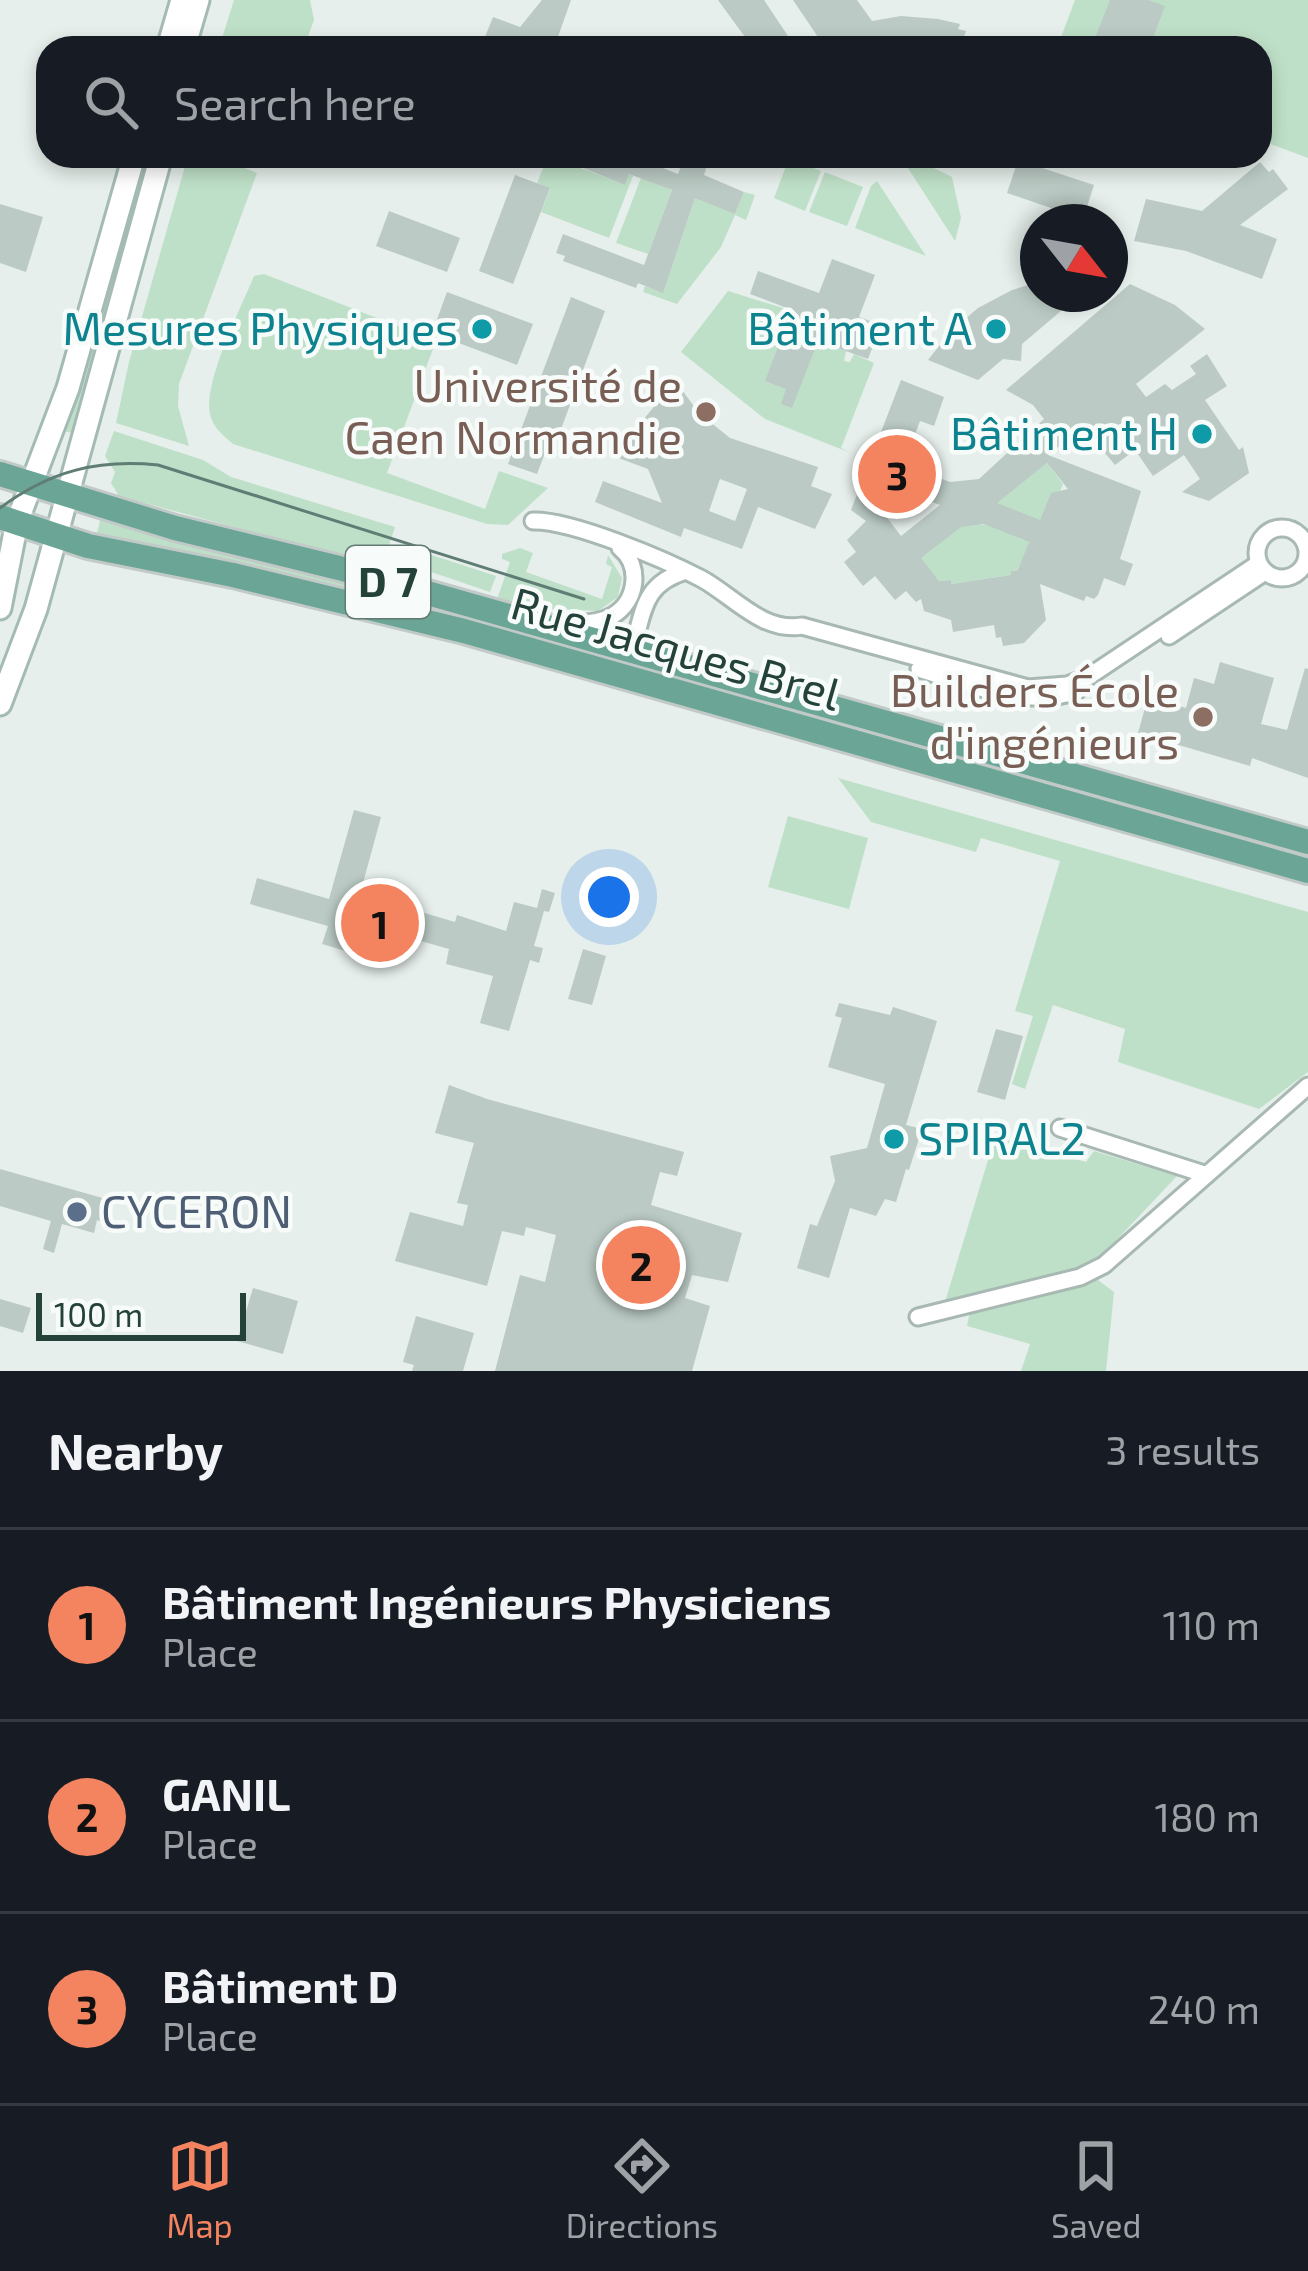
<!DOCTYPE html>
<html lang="en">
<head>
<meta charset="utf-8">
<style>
  body { margin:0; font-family:"Exo 2",sans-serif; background:#242831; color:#f1f3f6 }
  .compass { position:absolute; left:1020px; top:204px; width:108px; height:108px; border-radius:50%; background:#171b24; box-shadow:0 6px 18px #0003; rotate:121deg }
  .scale { position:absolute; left:36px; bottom:30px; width:210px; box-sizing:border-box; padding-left:12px; border:6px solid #24423a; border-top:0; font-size:33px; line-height:42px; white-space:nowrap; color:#24423a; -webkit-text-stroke:9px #f7fbf9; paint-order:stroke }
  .you { position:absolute; left:609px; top:897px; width:42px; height:42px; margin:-30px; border:9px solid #fff; border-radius:50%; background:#1a73e8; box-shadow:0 0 0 18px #1a73e833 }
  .badge { display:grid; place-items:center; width:78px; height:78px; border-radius:50%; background:#f4845f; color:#111; font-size:39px; font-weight:700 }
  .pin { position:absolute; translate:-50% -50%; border:6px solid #fff; box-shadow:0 3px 12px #0006 }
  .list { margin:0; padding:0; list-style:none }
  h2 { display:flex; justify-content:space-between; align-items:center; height:156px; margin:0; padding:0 48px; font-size:51px }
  h2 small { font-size:39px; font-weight:400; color:#9ea1a6 }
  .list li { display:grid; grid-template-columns:78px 1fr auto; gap:36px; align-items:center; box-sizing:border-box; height:192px; padding:0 48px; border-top:3px solid #363941 }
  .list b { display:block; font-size:45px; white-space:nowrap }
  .list p { margin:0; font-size:39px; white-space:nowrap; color:#9ea1a6 }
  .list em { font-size:39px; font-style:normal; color:#9ea1a6 }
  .icon { flex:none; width:66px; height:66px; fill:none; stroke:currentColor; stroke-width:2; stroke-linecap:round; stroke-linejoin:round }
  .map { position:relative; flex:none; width:1308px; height:1371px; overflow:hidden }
  .search { position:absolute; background:#171b24; box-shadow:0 6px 18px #0003; left:36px; right:36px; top:36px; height:132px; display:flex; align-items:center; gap:30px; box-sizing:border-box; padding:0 42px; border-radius:36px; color:#9ea1a6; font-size:45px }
  .sheet { height:732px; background:#171b24 }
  nav { display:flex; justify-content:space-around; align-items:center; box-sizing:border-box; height:168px; border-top:3px solid #363941; background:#171b24; font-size:33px; color:#9ea1a6 }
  nav a { display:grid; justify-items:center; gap:6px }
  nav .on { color:#f4845f }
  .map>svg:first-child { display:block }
  .green { fill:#bfe0c8 }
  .building { fill:#bbcac4; fill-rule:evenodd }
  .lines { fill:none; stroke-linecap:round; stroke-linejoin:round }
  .minor-casing { stroke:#a8b8b2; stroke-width:21 }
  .secondary-casing { stroke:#a4bbb3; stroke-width:27 }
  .primary-casing { stroke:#c2cac8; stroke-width:30 }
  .minor { stroke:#fff; stroke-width:15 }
  .secondary { stroke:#fff; stroke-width:21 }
  .primary { stroke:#6aa596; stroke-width:24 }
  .tram { stroke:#5f7d75; stroke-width:3 }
  .culture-dot { fill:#0f9aa8; stroke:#f7fbf9; stroke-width:4.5 }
  .education-dot { fill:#8d6e63; stroke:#f7fbf9; stroke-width:4.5 }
  .service-dot { fill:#5c6f8a; stroke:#f7fbf9; stroke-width:4.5 }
  .labels { text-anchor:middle; stroke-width:9; stroke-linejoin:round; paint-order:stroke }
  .shield { fill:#f7fbf9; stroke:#637a73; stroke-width:3 }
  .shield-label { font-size:42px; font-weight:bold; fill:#24423a }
  .culture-label { font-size:45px; fill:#0d838f; stroke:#f7fbf9; text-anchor:end }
  .education-label { font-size:45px; fill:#785e54; stroke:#f7fbf9; text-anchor:end }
  .street-label { font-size:45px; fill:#24423a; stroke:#f7fbf9 }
  .service-label { font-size:45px; fill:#4e5e75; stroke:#f7fbf9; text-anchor:start }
</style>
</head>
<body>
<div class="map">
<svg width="1308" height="1371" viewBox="0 0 1308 1371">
  <rect width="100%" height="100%" fill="#e6efeb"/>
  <path class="green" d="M 234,0 L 310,0 L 314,20 L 304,48 L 219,48 Z
    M 1075,0 L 1308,0 L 1308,158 L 1260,140 L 1260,48 L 1057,48 Z
    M 141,156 L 155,156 L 76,434 L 64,431 Z
    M 188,156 L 214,156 L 257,173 L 179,384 L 178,406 L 189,446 L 116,423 L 129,362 Z
    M 548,156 L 624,184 L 629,174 L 633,176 L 609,238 L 541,212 L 550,189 L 537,183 Z
    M 789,158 L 821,171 L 805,211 L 774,198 Z
    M 930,166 L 952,177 L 961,218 L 955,241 L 908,168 Z
    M 825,172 L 863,187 L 847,226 L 809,212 Z
    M 641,178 L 672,190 L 648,254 L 616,243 Z
    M 877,181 L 926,256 L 855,228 L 871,186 Z
    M 744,192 L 755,195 L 746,220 L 735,215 L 721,247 L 677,304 L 643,292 L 645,286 L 663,292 L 696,195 L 735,214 Z
    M 264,274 L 436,341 L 387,473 L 485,509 L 499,471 L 548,488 L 508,525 L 487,524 L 233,444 C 223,435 213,428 210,414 C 203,382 241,308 254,276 Z
    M 728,291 L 799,313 L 818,341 L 846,351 L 844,361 L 850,362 L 854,354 L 874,363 L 841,448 L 851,453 L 765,419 L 681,352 Z
    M 114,431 L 203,460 L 231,477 L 395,527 L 382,567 L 119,496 L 111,483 L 115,472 L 105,456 Z
    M 1047,463 L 1063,484 L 1060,491 L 1051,494 L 1036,531 L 1032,517 L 992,504 Z
    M 101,517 L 282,562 L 459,613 L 358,597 L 95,541 Z
    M 991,524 L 1023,540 L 1031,535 L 1021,569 L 1011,571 L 1011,575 L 951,584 L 950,580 L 939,581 L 911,552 L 925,555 L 959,526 Z
    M 401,545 L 496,576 L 490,592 L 396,560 Z
    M 520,548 L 533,553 L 526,572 L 602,599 L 612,567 L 606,564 L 608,555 L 622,578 L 618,597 L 598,611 L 517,607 L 496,602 L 510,562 L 502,559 L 502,554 Z
    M 838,778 L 1308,912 L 1308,1072 L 1259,1109 L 1118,1062 L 1125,1029 L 1053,1005 L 1025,1089 L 1012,1084 L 1033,1016 L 1015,1011 L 1060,861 L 981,838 L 976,852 L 871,822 Z
    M 788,816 L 868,838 L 849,909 L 768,887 Z
    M 995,1137 L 1086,1162 L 1094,1151 L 1177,1176 L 1090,1268 L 945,1302 Z
    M 1098,1280 L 1114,1292 L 1106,1371 L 1021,1371 L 1030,1344 L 967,1326 L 970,1311 Z"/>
  <path class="building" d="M 542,0 L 571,0 L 554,48 L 513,48 L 485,37 L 493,17 L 520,27 Z
    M 718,0 L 764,0 L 796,48 L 753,48 Z
    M 793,0 L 857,0 L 872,21 L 901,16 L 938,19 L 960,24 L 958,29 L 966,31 L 960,48 L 809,48 L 820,40 Z
    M 1110,0 L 1148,0 L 1165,6 L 1149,48 L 1091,48 Z
    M 554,156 L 632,156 L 678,174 L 685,156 L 693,156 L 708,162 L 704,175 L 744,192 L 735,214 L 695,198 L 663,293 L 638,283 L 636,288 L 563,261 L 565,256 L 556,253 L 563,234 L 644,265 L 672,190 L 629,174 L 625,185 Z
    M 1018,160 L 1094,185 L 1083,219 L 1007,193 Z
    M 1260,162 L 1269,172 L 1273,169 L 1288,189 L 1240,225 L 1277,239 L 1262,279 L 1186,251 L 1134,241 L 1146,199 L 1202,211 Z
    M 515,175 L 550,188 L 513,284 L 479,271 Z
    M 0,204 L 43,217 L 26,272 L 0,263 Z
    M 389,211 L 460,238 L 447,272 L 376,246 Z
    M 832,259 L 875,275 L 859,317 L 881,325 L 868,359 L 818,341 L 792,408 L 781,404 L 786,389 L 765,381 L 792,310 L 750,294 L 758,271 L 819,293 Z
    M 1038,282 L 1038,294 L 1081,294 L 1022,344 L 1021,361 L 1003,359 L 978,380 L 928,360 L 950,332 L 978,308 L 1012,290 Z
    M 1130,284 L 1175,305 L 1205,329 L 1136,384 L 1146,397 L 1165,384 L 1172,390 L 1196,374 L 1190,366 L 1207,354 L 1227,386 L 1205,400 L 1239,450 L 1243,447 L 1249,473 L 1209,501 L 1182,492 L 1200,479 L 1184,455 L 1153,476 L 1135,450 L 1115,465 L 1083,427 L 1048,455 L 1141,491 L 1120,559 L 1133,564 L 1125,586 L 1104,578 L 1098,595 L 1094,599 L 1086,596 L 1084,601 L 1040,584 L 1046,620 L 1024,643 L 1003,646 L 1001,637 L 996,638 L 994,625 L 953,632 L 951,620 L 924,611 L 921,599 L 916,602 L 906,591 L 895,600 L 875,576 L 863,586 L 844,562 L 856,552 L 847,540 L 866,521 L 851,510 L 901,380 L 944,397 L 934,426 L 920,421 L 904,464 L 950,482 L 979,479 L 1044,419 L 1033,405 L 1006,390 ZM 1047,463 L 1068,489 L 1051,493 L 1040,520 L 997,503 ZM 899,490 L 940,505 L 901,536 L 885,515 ZM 984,524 L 1029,542 L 1018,570 L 1011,571 L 1011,575 L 951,584 L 951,580 L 939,581 L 921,558 L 961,527 Z
    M 447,292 L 533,324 L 517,365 L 432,333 Z
    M 571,297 L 605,311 L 551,456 L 545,453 L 537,474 L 508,464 Z
    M 672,385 L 679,386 L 699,413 L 730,438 L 818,467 L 811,486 L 832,494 L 815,529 L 758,507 L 742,549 L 684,528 L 681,537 L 595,502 L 603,481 L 662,503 L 648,469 L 613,456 ZM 720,479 L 747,489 L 735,521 L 709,511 Z
    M 1220,662 L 1274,678 L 1261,724 L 1287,730 L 1305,668 L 1308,669 L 1308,778 L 1252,758 L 1250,766 L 1138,733 L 1148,697 L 1186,708 L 1194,678 L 1214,684 Z
    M 354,810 L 381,817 L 360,894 L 455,922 L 457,915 L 506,931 L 514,902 L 537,908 L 542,889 L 555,893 L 549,912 L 544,911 L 534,946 L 543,948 L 539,963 L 530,960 L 509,1031 L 480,1023 L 493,976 L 446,964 L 449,949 L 368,926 L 359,955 L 322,944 L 328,926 L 250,904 L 257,878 L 329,899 Z
    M 583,949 L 606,956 L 592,1005 L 568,999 Z
    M 839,1003 L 890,1015 L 893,1007 L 937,1021 L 906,1125 L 922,1129 L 909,1170 L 906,1169 L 896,1202 L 885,1199 L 876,1216 L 850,1208 L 829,1278 L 797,1268 L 810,1224 L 817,1226 L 835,1181 L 830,1156 L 867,1148 L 885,1084 L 828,1067 L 842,1018 L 835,1016 Z
    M 996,1029 L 1023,1036 L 1005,1100 L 977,1092 Z
    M 449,1085 L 487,1099 L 684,1152 L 677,1176 L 660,1172 L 651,1205 L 742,1233 L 728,1282 L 692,1275 L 685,1298 L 710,1306 L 692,1371 L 495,1371 L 520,1275 L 545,1282 L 556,1235 L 526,1227 L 524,1236 L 502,1231 L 487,1286 L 395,1261 L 410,1212 L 463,1226 L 468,1205 L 457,1203 L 474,1143 L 435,1133 Z
    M 0,1169 L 113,1201 L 107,1223 L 97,1220 L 94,1233 L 62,1224 L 54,1253 L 43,1249 L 51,1221 L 0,1206 Z
    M 253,1288 L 298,1301 L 283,1354 L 237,1341 Z
    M 0,1299 L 31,1308 L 23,1333 L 0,1326 Z
    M 416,1316 L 474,1333 L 463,1371 L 412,1371 L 414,1365 L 403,1362 Z"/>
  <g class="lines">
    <defs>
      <path id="minor" d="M 533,521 C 572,520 666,560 702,579 C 733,596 763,633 802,626 L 1028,688 L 1067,685 L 1088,677 L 1259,563
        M1257 553a25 25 0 1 1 50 0a25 25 0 1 1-50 0Z
        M 563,623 C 579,624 598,624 612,616 C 637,602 642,566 620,548
        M 1169,636 L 1265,572
        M 632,651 C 644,612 642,584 686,571
        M 919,669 C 969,684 1025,709 1077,691
        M 1060,1128 L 1204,1174
        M 918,1317 L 1080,1277 L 1104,1265 L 1308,1086"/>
      <path id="secondary" d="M 168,48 L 182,0
        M 184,48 L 198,0
        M 0,608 L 17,522 L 68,388 L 134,156
        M 0,704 L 36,609 L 161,156"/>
      <path id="primary" d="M 0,474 L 175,528 L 339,568 L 1308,842
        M 0,517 L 88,546 L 233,575 L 464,631 L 1308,871"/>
    </defs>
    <use href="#minor" class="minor-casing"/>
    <use href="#secondary" class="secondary-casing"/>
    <use href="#primary" class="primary-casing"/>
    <use href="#minor" class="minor"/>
    <use href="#secondary" class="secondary"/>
    <use href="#primary" class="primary"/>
    <path class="tram" d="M 0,508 C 50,471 97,459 158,465 L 584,599"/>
  </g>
  <g class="culture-dot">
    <circle cx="482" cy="329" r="12"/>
    <circle cx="996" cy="329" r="12"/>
    <circle cx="1202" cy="434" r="12"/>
    <circle cx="894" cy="1139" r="12"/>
  </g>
  <g class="education-dot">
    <circle cx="706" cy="412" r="12"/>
    <circle cx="1203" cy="717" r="12"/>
  </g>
  <circle class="service-dot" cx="77" cy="1212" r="12"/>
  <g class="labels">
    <rect class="shield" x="346" y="546" width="84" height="72" rx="9"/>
    <g class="shield-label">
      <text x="388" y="597">D 7</text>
    </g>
    <g class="culture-label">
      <text x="458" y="345">Mesures Physiques</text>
      <text x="972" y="345">Bâtiment A</text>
      <text x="1178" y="450">Bâtiment H</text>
      <text x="918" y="1155" text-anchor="start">SPIRAL2</text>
    </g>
    <g class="education-label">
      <text x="682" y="402">Université de<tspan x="682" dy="52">Caen Normandie</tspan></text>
      <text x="1179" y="707">Builders École<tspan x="1179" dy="52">d'ingénieurs</tspan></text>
    </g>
    <g class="street-label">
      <text transform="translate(676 649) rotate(16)" y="16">Rue Jacques Brel</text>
    </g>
    <g class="service-label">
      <text x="101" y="1228">CYCERON</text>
    </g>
  </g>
</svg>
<svg class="compass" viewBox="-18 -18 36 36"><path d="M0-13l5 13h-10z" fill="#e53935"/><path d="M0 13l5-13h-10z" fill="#9ea1a6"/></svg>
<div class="scale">100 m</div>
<div class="you"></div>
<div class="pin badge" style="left:380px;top:923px">1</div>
<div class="pin badge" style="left:641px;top:1265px">2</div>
<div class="pin badge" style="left:897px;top:474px">3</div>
<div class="search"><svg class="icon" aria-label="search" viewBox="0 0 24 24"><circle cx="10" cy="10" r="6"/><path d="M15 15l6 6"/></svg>Search here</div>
</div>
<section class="sheet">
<h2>Nearby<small>3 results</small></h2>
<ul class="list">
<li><span class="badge">1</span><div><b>Bâtiment Ingénieurs Physiciens</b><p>Place</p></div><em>110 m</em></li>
<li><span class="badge">2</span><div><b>GANIL</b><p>Place</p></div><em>180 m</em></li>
<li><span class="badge">3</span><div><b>Bâtiment D</b><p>Place</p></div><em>240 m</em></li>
</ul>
</section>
<nav>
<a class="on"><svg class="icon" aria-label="map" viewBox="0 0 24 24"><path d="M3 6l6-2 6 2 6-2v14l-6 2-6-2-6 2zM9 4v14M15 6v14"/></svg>Map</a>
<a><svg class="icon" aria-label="directions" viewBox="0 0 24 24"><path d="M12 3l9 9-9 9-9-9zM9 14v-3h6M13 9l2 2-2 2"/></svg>Directions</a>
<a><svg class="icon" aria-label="saved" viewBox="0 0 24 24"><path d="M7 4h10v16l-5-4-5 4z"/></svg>Saved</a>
</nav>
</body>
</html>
